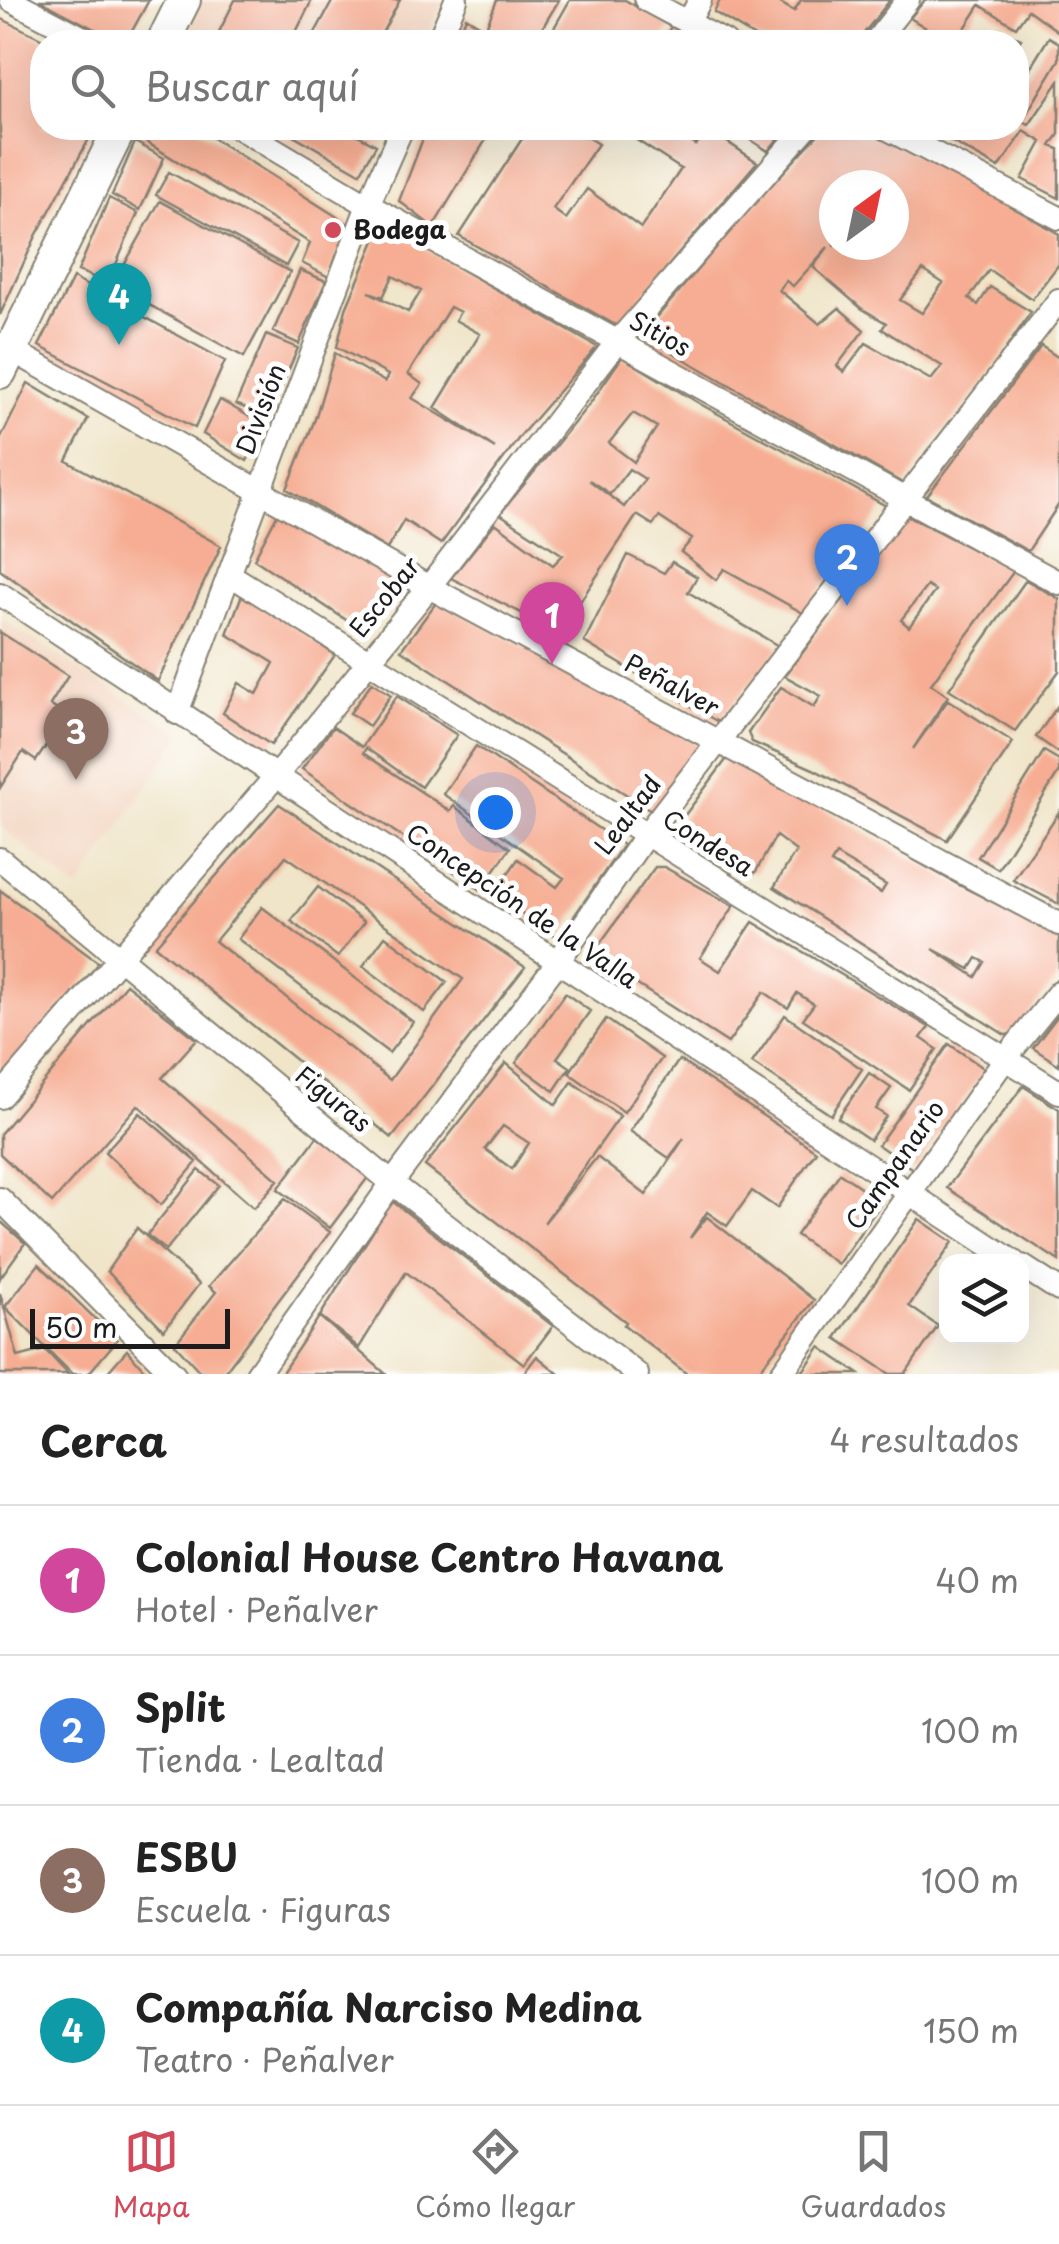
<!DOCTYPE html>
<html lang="es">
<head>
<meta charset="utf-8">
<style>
  body { margin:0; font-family:"Playpen Sans",sans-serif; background:#f2f2f2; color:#222 }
  .controls { position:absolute; right:30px; bottom:30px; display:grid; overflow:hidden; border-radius:20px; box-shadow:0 10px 40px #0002 }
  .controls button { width:90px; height:90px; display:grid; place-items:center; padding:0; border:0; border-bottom:2px solid #e0e0e0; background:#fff; color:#222; font:50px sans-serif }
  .compass { position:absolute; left:819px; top:170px; width:90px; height:90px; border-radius:50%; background:#fff; box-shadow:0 10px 40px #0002; rotate:33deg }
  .scale { position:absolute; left:30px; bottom:25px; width:200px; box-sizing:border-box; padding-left:10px; border:5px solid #1c1c1c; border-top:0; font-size:28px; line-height:35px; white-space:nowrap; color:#1c1c1c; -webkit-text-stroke:8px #fff; paint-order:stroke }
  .you { position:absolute; left:495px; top:812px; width:35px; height:35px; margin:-25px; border:8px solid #fff; border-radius:50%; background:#1a73e8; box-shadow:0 0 0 15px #1a73e833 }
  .badge { display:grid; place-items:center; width:65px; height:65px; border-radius:50%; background:#d1495b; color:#fff; font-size:32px; font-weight:700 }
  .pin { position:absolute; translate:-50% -82px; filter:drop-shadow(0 2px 5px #0008) }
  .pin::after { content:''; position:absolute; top:52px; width:35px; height:30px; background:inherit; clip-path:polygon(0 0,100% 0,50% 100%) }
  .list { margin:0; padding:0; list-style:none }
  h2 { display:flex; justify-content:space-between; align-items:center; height:130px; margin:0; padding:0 40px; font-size:42px }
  h2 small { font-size:32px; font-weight:400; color:#767676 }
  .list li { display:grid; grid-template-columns:65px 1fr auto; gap:30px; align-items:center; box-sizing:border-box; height:150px; padding:0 40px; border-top:2px solid #e0e0e0 }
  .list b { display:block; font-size:38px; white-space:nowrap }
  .list p { margin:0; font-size:32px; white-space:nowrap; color:#767676 }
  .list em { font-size:32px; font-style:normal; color:#767676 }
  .icon { flex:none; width:55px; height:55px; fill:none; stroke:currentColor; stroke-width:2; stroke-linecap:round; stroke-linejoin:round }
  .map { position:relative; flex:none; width:1059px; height:1374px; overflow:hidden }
  .search { position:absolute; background:#fff; box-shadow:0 10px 40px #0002; left:30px; right:30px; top:30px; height:110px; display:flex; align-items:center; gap:25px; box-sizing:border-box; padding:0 35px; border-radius:40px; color:#767676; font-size:38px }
  .sheet { height:730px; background:#fff }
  nav { display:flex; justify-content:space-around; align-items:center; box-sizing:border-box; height:140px; border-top:2px solid #e0e0e0; background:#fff; font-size:28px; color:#767676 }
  nav a { display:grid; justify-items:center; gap:5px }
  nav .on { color:#d1495b }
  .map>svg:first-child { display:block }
  .built { fill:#f3d4be }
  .building { fill:#f6ad93; fill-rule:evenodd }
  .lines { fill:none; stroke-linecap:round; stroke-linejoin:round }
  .street-casing { stroke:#868072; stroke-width:26 }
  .secondary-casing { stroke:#868072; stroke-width:36 }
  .street { stroke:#fff; stroke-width:22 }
  .secondary { stroke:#fff; stroke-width:32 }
  .poi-dot { fill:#d1495b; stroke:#fff; stroke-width:4 }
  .labels { text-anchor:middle; stroke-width:10; stroke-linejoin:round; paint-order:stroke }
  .poi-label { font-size:25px; font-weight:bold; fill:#1c1c1c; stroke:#fff; text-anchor:start }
  .street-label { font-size:25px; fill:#1c1c1c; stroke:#fff }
</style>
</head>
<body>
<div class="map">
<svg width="1059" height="1374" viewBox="0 0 1059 1374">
  <rect width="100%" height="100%" fill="#fff"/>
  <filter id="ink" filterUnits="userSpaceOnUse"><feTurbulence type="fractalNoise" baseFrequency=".01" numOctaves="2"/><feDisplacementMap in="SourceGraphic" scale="20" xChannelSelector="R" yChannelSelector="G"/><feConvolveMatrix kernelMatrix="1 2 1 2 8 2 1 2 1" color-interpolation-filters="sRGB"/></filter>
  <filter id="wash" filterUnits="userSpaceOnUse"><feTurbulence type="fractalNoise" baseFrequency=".0048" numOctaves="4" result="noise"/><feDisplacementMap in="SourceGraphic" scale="40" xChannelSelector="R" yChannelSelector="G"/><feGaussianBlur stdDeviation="2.25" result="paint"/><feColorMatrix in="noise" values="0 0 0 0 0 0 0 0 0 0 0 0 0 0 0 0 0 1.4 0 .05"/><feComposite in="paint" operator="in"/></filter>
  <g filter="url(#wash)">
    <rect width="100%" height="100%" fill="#f0e5c9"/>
    <path class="built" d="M 200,0 L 443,0 L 425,42 L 179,42 Z
      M 260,128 L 390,128 L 364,189 Z
      M 0,619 L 182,734 L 78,890 L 0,826 Z"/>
    <g id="blocks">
      <path class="building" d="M 39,0 L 149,0 L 126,42 L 119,42 Z
        M 235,0 L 312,0 L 291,42 L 214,42 Z
        M 333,0 L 400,0 L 377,42 L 310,42 Z
        M 497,0 L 559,0 L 534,42 L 514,42 L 487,25 Z
        M 570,0 L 625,0 L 671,27 L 661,42 L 546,42 Z
        M 720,0 L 775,0 L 794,11 L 801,0 L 890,0 L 857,42 L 763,42 L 714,12 Z
        M 925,0 L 1059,0 L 1059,32 L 1028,10 L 1016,27 L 980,5 L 956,42 L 935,42 L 939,36 L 910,18 Z
        M 466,17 L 507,42 L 455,42 Z
        M 0,18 L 49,42 L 42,42 L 42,128 L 95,128 L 36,236 L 0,315 Z
        M 1000,29 L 1021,39 L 1019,42 L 991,42 Z
        M 678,30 L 699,42 L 670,42 Z
        M 1049,37 L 1059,43 L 1059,60 L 1022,121 L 1029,125 L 1059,81 L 1059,134 L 1051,146 L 1059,149 L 1059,198 L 1022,179 L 1042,142 L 1024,131 L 999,168 L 927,128 L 1016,128 L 1016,91 Z
        M 143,128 L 197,128 L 350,225 L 329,277 L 302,263 L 310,243 L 138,137 Z
        M 281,128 L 345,128 L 376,145 L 360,173 Z
        M 427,128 L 493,128 L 433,227 L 399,201 Z
        M 529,128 L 573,128 L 598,144 L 553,209 L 566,219 L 587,189 L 641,228 L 681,169 L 618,128 L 677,128 L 674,132 L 696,145 L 708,129 L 757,162 L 617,326 L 459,236 Z
        M 732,128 L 787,128 L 768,151 Z
        M 824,128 L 861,128 L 953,173 L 1059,234 L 1059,264 L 1032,299 L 989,270 L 969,298 L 978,305 L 990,287 L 1031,312 L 979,388 L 926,452 L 906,485 L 642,335 L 743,216 ZM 834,185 L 894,185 L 894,245 L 834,245 ZM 828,247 L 813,267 L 861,308 L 886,323 L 882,329 L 942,366 L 931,380 L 866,343 L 844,372 L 837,366 L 864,330 L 839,308 L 820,324 L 779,290 L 786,281 L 793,286 ZM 923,270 L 943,283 L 922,313 L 900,300 Z
        M 135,142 L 164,158 L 140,210 L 112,195 Z
        M 169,172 L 298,243 L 286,266 L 156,195 Z
        M 109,198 L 138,213 L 108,283 L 78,271 Z
        M 160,201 L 290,272 L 244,357 L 113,285 Z
        M 382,224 L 597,347 L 521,435 L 441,544 L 404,520 L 387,549 L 287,489 L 315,419 L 335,353 L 385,382 L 388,375 L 337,347 L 346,309 ZM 393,276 L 421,291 L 408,312 L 369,292 L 383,297 ZM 450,307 L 460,312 L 455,320 L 480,334 L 435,408 L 495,448 L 412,398 L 422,384 L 408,374 Z
        M 300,270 L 326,281 L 299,344 L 273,332 Z
        M 73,278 L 225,361 L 195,428 L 39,346 Z
        M 266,335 L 298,348 L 268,418 L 236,404 Z
        M 1041,346 L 1059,358 L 1059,504 L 1028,551 L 927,496 Z
        M 622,357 L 702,405 L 886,506 L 803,613 L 724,569 L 716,580 L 681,552 L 692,539 L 659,517 L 653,525 L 637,515 L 560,632 L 451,578 L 495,523 L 553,565 L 563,555 L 500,514 L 591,402 ZM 633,413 L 657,427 L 634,462 L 609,443 ZM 629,469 L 645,479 L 624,507 L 589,480 L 610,494 Z
        M 28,383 L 88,419 L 67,461 L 221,546 L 158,681 L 0,570 L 0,440 Z
        M 220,400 L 264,425 L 247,461 L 203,434 Z
        M 279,511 L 404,583 L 363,631 L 254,559 Z
        M 906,515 L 1014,571 L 931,684 L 948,696 L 913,749 L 948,700 L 1013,742 L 947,840 L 813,769 L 752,742 L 748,733 L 781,687 L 814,707 L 821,696 L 785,676 ZM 927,586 L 935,591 L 909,627 L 901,620 Z
        M 628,555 L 664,573 L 672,562 L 697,577 L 688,592 L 780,647 L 718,722 L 584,642 Z
        M 1026,580 L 1059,599 L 1059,671 L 1015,731 L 949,689 Z
        M 243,592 L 335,655 L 271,745 L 223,713 L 239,683 L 257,694 L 274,663 L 227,634 Z
        M 438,600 L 597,686 L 704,747 L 659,807 L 649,809 L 401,650 Z
        M 0,632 L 68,676 L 50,705 L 66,716 L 36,761 L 23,752 L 0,788 Z
        M 372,682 L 391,695 L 369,726 L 350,713 Z
        M 397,696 L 457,735 L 421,787 L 366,748 L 363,753 L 450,811 L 454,806 L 510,848 L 481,890 L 302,769 L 333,727 L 362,747 Z
        M 1059,704 L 1059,753 L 1036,737 Z
        M 476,746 L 623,845 L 559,938 L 494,894 L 518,859 L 557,887 L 564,878 L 443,794 Z
        M 1044,751 L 1059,760 L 1059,772 L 998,869 L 978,857 Z
        M 729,756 L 957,884 L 1059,935 L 1059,976 L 1013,1034 L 1005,1035 L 774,887 L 796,851 L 776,836 L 755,873 L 679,823 ZM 836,855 L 886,885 L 881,893 L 831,863 ZM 933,949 L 970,969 L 977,958 L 985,962 L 976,977 Z
        M 279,804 L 525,967 L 392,1138 L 155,946 ZM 286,856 L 463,979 L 390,1080 L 215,941 Z
        M 1059,812 L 1059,904 L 1013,880 Z
        M 655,867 L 664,867 L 734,906 L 700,958 L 720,971 L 753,922 L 929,1027 L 921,1038 L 937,1049 L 909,1090 L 803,1019 L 814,1004 L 797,993 L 788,1008 L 764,992 L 728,1043 L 597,959 L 594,952 Z
        M 318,887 L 364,922 L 338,957 L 291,921 Z
        M 0,890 L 99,963 L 0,1080 Z
        M 262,907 L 413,1022 L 389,1053 L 238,939 Z
        M 385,936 L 447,982 L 424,1012 L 363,966 Z
        M 126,984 L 197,1039 L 162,1078 L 278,1180 L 254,1208 L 138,1105 L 52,1203 L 0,1154 L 0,1134 Z
        M 565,993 L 590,1011 L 557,1058 L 570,1067 L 554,1091 L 516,1063 Z
        M 1059,1014 L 1059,1065 L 1033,1048 Z
        M 785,1015 L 862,1069 L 831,1115 L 752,1063 Z
        M 606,1019 L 662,1058 L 624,1112 L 569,1073 Z
        M 949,1044 L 985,1069 L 914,1170 L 878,1145 Z
        M 679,1060 L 816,1151 L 777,1208 L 752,1191 L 727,1226 L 707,1212 L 690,1238 L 707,1217 L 814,1300 L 756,1374 L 687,1374 L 624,1325 L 626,1322 L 425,1166 L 506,1063 L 556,1105 L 572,1082 L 620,1116 L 544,1223 L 597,1157 L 646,1195 L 684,1138 L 669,1158 L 630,1131 ZM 503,1126 L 529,1143 L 512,1169 L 485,1149 Z
        M 869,1073 L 891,1088 L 876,1109 L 886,1116 L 870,1140 L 838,1118 Z
        M 1023,1086 L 1059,1109 L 1059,1261 L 947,1188 Z
        M 140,1113 L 197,1162 L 161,1205 L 105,1152 Z
        M 317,1137 L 369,1176 L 330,1228 L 278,1189 Z
        M 199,1170 L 219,1185 L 166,1250 L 147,1235 Z
        M 840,1173 L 882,1202 L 838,1264 L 796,1235 Z
        M 285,1199 L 330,1232 L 223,1374 L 202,1374 L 175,1344 L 216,1292 L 209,1286 Z
        M 392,1201 L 553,1326 L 524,1364 L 406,1272 L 359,1348 L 320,1316 Z
        M 919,1219 L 953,1242 L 909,1306 L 938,1326 L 905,1374 L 890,1374 L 836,1338 Z
        M 0,1221 L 25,1243 L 0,1278 Z
        M 137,1228 L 199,1284 L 164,1330 L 107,1271 Z
        M 39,1264 L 117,1340 L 88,1374 L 72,1374 L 5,1307 Z
        M 0,1293 L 18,1357 L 45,1350 L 68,1374 L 0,1374 Z
        M 319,1317 L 321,1318 L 386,1374 L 281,1374 Z
        M 820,1347 L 859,1374 L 801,1374 Z
        M 127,1350 L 148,1374 L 106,1374 Z
        M 537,1356 L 559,1374 L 523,1374 Z"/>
    </g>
  </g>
  <g filter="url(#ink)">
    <use href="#blocks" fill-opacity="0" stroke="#868072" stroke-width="2.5"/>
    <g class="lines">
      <defs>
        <path id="street" d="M 11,0 L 91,42
          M 646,0 L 725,42
          M 688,23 L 700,0
          M 438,42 L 456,0
          M 875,42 L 908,0
          M 239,128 L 368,205 L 1059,583
          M 886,128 L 1059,218
          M 1,344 L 429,587 L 1059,924
          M 229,574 L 1059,1092
          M 0,594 L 1014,1262
          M 177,713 L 368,205 L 402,128
          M 0,859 L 392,1183 L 637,1374
          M 0,1097 L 276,776 L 429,587 L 617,342 L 806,128
          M 0,1199 L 174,1374
          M 1022,1266 L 1059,1290
          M 257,1374 L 392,1183 L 557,963 L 645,836 L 1059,300
          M 781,1374 L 1005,1059 L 1059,992"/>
        <path id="secondary" d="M 163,42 L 184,0
          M 0,372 L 120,128"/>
      </defs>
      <use href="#street" class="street-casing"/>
      <use href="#secondary" class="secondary-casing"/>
      <use href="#street" class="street"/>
      <use href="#secondary" class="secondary"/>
    </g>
  </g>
  <circle class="poi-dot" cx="333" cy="230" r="10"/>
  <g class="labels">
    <g class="poi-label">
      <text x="353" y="239">Bodega</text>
    </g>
    <g class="street-label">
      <text transform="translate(660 334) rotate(29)" y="9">Sitios</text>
      <text transform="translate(261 409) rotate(-69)" y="9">División</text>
      <text transform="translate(385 597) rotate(-51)" y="9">Escobar</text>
      <text transform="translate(672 685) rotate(28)" y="9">Peñalver</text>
      <text transform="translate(628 815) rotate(-53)" y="9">Lealtad</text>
      <text transform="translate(708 843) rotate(32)" y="9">Condesa</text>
      <text transform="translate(522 906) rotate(34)" y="9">Concepción de la Valla</text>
      <text transform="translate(333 1099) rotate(39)" y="9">Figuras</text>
      <text transform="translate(895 1165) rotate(-55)" y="9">Campanario</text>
    </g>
  </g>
</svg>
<div class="controls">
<button><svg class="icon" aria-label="layers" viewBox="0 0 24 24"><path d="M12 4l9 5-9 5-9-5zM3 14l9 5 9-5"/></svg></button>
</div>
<svg class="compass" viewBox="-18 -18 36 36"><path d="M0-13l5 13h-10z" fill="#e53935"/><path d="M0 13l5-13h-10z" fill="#767676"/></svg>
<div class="scale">50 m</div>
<div class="you"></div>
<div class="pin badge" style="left:552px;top:664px;background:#d1479c">1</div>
<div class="pin badge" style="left:847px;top:606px;background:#3f7fe0">2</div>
<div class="pin badge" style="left:76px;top:780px;background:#8d6e63">3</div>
<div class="pin badge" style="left:119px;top:345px;background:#0f9aa8">4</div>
<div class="search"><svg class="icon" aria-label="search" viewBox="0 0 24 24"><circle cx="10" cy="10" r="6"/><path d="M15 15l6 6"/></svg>Buscar aquí</div>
</div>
<section class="sheet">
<h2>Cerca<small>4 resultados</small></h2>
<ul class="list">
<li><span class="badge" style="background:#d1479c">1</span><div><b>Colonial House Centro Havana</b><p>Hotel · Peñalver</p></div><em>40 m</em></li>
<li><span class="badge" style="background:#3f7fe0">2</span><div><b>Split</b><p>Tienda · Lealtad</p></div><em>100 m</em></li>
<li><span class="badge" style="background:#8d6e63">3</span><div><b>ESBU</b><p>Escuela · Figuras</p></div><em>100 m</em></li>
<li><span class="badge" style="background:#0f9aa8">4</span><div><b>Compañía Narciso Medina</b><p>Teatro · Peñalver</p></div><em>150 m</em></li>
</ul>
</section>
<nav>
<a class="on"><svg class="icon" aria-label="map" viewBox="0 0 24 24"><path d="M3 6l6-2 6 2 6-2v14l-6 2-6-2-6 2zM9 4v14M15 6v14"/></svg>Mapa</a>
<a><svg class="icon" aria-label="directions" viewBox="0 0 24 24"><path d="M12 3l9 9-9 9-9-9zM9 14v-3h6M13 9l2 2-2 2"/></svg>Cómo llegar</a>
<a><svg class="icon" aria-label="saved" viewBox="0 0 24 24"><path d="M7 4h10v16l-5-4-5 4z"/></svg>Guardados</a>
</nav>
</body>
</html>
